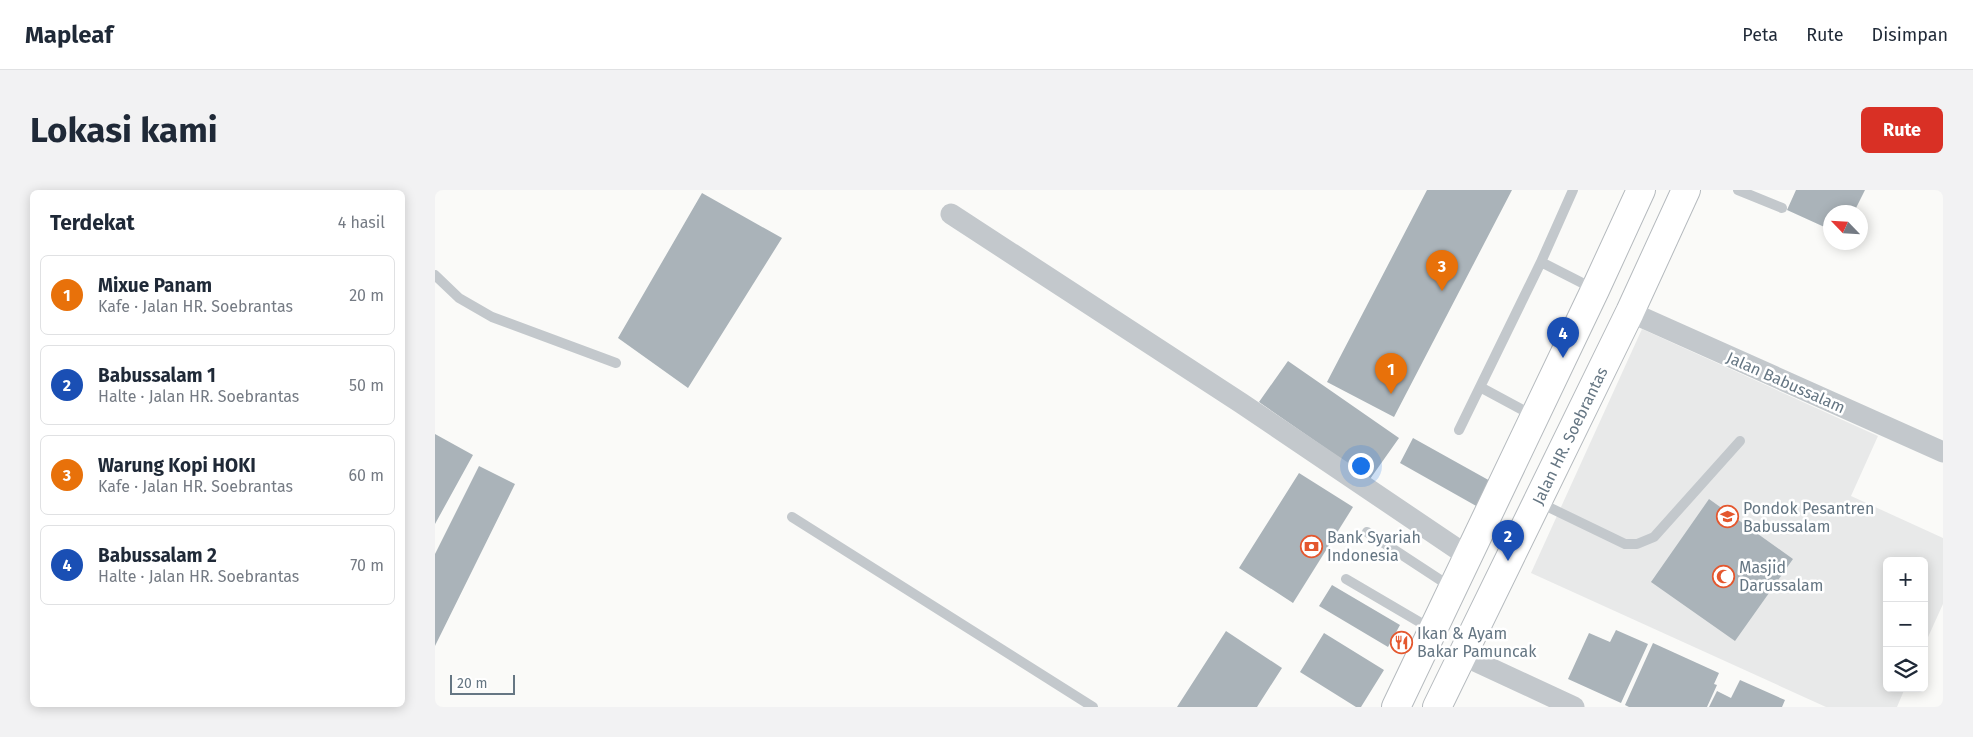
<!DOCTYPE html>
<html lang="id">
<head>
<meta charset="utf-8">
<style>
  body { margin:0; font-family:"Fira Sans",sans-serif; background:#f2f2f3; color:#1f2937 }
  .controls { position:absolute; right:15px; bottom:15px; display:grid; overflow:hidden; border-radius:8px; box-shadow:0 2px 12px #0003 }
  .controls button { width:45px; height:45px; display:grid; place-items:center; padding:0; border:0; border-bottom:1px solid #e0e1e3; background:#fff; color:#1f2937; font:25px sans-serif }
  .compass { position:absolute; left:1388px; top:15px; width:45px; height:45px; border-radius:50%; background:#fff; box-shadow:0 2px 12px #0003; rotate:295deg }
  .scale { position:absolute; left:15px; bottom:12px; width:65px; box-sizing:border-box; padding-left:5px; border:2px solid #657683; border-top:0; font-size:14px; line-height:18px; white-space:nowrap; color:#657683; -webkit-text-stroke:4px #fff; paint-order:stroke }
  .you { position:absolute; left:925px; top:275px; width:18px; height:18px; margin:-12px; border:4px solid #fff; border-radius:50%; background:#1a73e8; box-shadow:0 0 0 8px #1a73e833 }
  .badge { display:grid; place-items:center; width:32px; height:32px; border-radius:50%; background:#d93025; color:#fff; font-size:16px; font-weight:700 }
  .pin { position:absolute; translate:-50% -41px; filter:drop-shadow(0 1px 2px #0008) }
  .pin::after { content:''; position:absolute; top:26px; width:18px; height:15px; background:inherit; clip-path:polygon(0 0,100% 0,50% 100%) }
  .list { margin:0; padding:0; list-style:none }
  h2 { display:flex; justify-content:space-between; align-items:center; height:65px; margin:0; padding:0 20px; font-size:21px }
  h2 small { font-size:16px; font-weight:400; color:#747a83 }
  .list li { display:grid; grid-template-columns:32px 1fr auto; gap:15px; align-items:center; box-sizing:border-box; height:80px; margin:0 10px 10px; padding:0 10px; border:1px solid #e0e1e3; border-radius:8px }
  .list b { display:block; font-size:19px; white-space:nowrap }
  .list p { margin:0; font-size:16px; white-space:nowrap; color:#747a83 }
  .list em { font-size:16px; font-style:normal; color:#747a83 }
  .icon { flex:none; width:28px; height:28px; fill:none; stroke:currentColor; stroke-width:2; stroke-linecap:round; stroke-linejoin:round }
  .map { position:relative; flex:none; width:1508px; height:517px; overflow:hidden; border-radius:8px }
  header { display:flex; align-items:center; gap:30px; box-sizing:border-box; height:70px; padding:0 25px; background:#fff; border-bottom:1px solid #e0e1e3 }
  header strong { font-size:24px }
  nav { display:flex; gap:28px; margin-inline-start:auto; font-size:18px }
  .intro { display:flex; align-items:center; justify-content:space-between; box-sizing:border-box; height:120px; padding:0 30px }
  h1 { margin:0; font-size:35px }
  .button { padding:12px 22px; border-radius:8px; background:#d93025; color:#fff; font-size:18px; font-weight:700 }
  main { display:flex; gap:30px; padding:0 30px }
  aside { flex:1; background:#fff; border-radius:8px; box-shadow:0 2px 12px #0003 }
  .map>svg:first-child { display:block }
  .built { fill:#e8e9e9 }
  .building { fill:#aab3b9 }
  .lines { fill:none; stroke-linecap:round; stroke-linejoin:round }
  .primary-casing { stroke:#b5babe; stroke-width:30 }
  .lane { stroke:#c3c8cc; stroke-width:10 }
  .street { stroke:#c3c8cc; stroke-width:21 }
  .primary { stroke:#fff; stroke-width:28 }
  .labels { text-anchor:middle; stroke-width:5; stroke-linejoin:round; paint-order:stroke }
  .street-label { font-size:16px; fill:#657683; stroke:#fff }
  .poi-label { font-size:16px; fill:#657683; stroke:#fff; text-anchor:start }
</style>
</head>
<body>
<header>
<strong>Mapleaf</strong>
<nav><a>Peta</a><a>Rute</a><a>Disimpan</a></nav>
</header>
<div class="intro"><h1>Lokasi kami</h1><a class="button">Rute</a></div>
<main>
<aside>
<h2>Terdekat<small>4 hasil</small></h2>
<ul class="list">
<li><span class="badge" style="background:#e8710a">1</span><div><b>Mixue Panam</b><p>Kafe · Jalan HR. Soebrantas</p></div><em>20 m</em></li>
<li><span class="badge" style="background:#1a4fb4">2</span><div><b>Babussalam 1</b><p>Halte · Jalan HR. Soebrantas</p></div><em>50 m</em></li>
<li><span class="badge" style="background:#e8710a">3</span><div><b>Warung Kopi HOKI</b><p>Kafe · Jalan HR. Soebrantas</p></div><em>60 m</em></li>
<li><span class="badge" style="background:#1a4fb4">4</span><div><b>Babussalam 2</b><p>Halte · Jalan HR. Soebrantas</p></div><em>70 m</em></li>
</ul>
</aside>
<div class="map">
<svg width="1508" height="517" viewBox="0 0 1508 517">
  <rect width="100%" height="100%" fill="#fafaf8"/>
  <path class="built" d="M 1207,139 L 1443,246 L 1416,306 L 1508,348 L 1508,414 L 1489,456 L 1489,371 L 1452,371 L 1452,498 L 1470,498 L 1462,517 L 1391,517 L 1096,383 Z"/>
  <path class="building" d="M 992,0 L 1077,0 L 959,227 L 892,192 Z
    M 1361,0 L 1430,0 L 1419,22 L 1396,22 L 1396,40 L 1352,20 Z
    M 267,3 L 347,48 L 253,198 L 183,148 Z
    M 853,171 L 964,248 L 935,289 L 824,212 Z
    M 0,244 L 38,265 L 0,334 Z
    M 978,248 L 1057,292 L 1043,317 L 965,273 Z
    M 44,276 L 80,294 L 0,456 L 0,364 Z
    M 864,283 L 918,317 L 858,413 L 804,378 Z
    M 1274,309 L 1358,369 L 1300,451 L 1216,392 Z
    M 897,395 L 965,435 L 953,457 L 884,416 Z
    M 1181,440 L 1213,454 L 1186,513 L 1133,489 L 1154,443 L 1175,452 Z
    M 791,441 L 847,478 L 822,517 L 742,517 Z
    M 889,443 L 949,480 L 926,517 L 921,517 L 865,482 Z
    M 1218,453 L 1284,483 L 1279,494 L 1282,495 L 1272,517 L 1194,517 L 1190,515 Z
    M 1305,490 L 1350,510 L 1347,517 L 1274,517 L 1282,501 L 1296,508 Z"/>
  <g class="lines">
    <defs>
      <g id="primary">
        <path d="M 961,517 L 1160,100 L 1206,0"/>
        <path id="s1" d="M 1002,517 L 1195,122 L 1251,0"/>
      </g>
    </defs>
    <use href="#primary" class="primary-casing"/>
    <path class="lane" d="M 1303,0 L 1347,18
      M 1106,72 L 1138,0
      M 0,85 L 24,108 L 57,127 L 181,173
      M 1045,197 L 1099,226
      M 1024,240 L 1106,72 L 1159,99
      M 1103,312 L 1190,354 L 1202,354 L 1219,347 L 1305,251
      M 357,327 L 658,517
      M 932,342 L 1016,397
      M 911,389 L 998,440"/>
    <path class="street" d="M 516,24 L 806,213 L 1034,367
      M 1195,122 L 1508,262
      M 1027,465 L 1139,517"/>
    <use href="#primary" class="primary"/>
  </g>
  <defs>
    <symbol id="school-ring" viewBox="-11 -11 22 22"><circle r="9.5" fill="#fff" stroke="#e4572e" stroke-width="1.5"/><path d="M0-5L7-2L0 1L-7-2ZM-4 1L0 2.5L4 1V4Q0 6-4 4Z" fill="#e4572e"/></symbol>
    <symbol id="bank-ring" viewBox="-11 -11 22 22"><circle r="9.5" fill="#fff" stroke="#e4572e" stroke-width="1.5"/><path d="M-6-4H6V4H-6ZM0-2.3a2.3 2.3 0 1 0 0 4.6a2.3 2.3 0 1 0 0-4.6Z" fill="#e4572e"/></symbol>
    <symbol id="mosque-ring" viewBox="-11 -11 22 22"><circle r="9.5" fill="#fff" stroke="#e4572e" stroke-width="1.5"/><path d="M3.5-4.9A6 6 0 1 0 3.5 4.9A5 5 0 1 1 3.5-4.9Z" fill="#e4572e"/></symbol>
    <symbol id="restaurant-ring" viewBox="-11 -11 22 22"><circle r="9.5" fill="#fff" stroke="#e4572e" stroke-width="1.5"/><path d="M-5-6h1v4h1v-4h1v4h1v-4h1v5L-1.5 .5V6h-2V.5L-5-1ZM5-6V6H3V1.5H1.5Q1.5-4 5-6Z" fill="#e4572e"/></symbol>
  </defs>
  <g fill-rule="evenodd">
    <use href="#school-ring" x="1280" y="314" width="25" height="25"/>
    <use href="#bank-ring" x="864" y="344" width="25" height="25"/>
    <use href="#mosque-ring" x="1276" y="374" width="25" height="25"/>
    <use href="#restaurant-ring" x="954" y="440" width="25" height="25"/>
  </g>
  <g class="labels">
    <g class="street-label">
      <text transform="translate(1351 192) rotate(24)" y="6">Jalan Babussalam</text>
      <text dy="6" stroke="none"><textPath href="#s1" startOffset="302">Jalan HR. Soebrantas</textPath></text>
    </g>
    <g class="poi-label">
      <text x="1308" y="324">Pondok Pesantren<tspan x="1308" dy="18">Babussalam</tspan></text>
      <text x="892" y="353">Bank Syariah<tspan x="892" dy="18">Indonesia</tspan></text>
      <text x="1304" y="383">Masjid<tspan x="1304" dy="18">Darussalam</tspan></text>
      <text x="982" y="449">Ikan &amp; Ayam<tspan x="982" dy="18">Bakar Pamuncak</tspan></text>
    </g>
  </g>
</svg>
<div class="controls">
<button>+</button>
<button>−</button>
<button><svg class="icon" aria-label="layers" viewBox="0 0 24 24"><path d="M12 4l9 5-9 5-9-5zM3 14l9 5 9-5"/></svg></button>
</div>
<svg class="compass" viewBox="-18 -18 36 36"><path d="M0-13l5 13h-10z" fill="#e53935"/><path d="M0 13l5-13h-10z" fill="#747a83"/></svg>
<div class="scale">20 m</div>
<div class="you"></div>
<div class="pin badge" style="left:956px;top:204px;background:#e8710a">1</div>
<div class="pin badge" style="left:1073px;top:371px;background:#1a4fb4">2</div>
<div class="pin badge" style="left:1007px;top:101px;background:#e8710a">3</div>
<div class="pin badge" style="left:1128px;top:168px;background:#1a4fb4">4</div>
</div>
</main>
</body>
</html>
